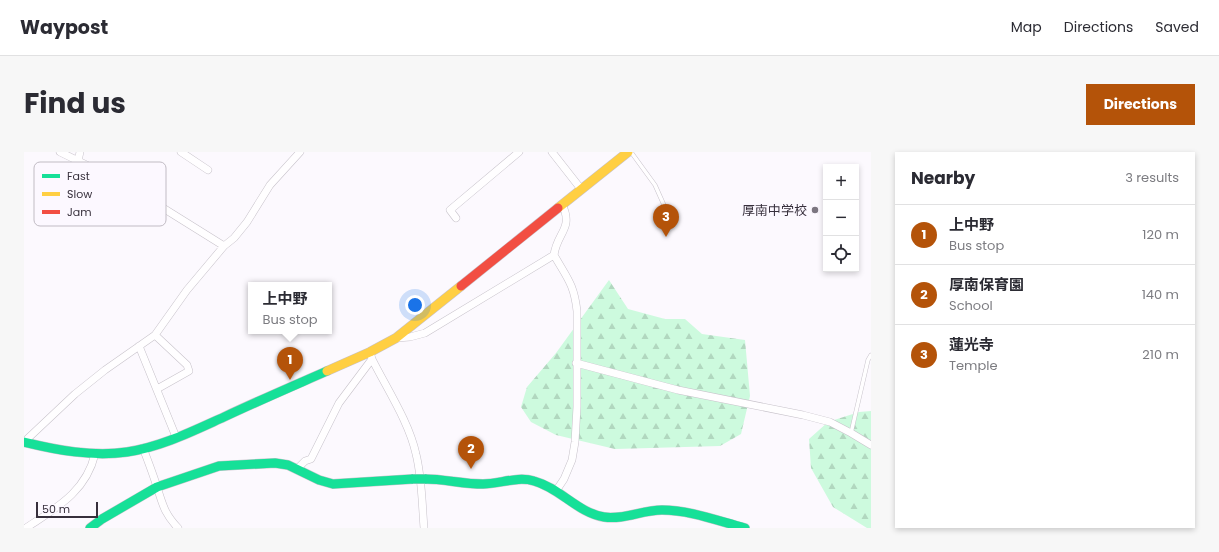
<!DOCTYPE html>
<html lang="en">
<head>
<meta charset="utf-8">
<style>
  body { margin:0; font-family:Poppins,"Noto Sans JP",sans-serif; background:#f7f7f7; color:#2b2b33 }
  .controls { position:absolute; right:12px; top:12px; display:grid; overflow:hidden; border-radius:0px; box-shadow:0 2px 6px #0003 }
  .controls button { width:36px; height:36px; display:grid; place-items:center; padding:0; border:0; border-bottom:1px solid #e1e1e2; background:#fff; color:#2b2b33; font:20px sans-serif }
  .scale { position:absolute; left:12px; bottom:10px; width:62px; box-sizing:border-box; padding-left:4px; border:2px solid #37303c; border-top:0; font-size:11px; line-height:14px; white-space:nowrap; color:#37303c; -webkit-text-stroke:3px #fcf8ff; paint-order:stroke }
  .you { position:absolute; left:391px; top:153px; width:14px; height:14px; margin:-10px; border:3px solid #fff; border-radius:50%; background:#1a73e8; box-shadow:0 0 0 6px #1a73e833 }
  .badge { display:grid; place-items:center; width:26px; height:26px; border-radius:50%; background:#b45309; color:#fff; font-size:13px; font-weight:700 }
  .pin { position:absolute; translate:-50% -33px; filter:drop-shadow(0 1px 2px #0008) }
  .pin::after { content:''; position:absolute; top:21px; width:14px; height:12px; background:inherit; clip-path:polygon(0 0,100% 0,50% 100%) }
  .popup { position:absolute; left:224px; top:130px; width:84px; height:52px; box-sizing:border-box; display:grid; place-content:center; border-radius:0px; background:#fff; filter:drop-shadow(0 1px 3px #0005); font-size:13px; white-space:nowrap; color:#7c7c81 }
  .popup b { font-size:15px; color:#2b2b33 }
  .popup::after { content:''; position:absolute; left:50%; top:100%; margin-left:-8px; border:8px solid transparent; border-top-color:#fff }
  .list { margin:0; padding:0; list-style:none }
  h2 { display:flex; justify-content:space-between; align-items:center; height:52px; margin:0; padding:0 16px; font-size:17px }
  h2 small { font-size:13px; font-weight:400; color:#7c7c81 }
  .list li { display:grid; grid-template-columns:26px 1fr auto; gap:12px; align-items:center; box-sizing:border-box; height:60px; padding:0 16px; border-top:1px solid #e1e1e2 }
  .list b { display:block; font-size:15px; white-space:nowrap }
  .list p { margin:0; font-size:13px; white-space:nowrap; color:#7c7c81 }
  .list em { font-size:13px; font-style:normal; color:#7c7c81 }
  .icon { flex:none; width:22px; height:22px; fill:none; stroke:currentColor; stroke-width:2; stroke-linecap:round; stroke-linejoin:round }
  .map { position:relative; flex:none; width:847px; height:376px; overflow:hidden; border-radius:0px }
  header { display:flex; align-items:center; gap:24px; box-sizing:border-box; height:56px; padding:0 20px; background:#fff; border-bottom:1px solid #e1e1e2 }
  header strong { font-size:19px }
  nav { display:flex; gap:22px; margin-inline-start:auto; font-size:14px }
  .intro { display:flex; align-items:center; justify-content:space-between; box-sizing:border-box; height:96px; padding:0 24px }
  h1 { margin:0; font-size:28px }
  .button { padding:10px 18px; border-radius:0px; background:#b45309; color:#fff; font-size:14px; font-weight:700 }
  main { display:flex; gap:24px; padding:0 24px }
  aside { flex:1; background:#fff; border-radius:0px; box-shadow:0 2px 6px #0003 }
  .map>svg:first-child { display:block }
  .forest { fill:url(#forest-firs) }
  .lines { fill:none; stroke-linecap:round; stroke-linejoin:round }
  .lane-casing { stroke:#c7c2ca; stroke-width:4.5 }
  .street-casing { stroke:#c7c2ca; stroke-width:8 }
  .fast-casing { stroke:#c7c2ca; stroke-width:10 }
  .slow-casing { stroke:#c7c2ca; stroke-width:10 }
  .jam-casing { stroke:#c7c2ca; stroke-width:10 }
  .lane { stroke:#fffeff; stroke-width:3.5 }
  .street { stroke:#fffeff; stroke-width:7 }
  .fast { stroke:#16e098; stroke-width:9 }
  .slow { stroke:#ffcf43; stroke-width:9 }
  .jam { stroke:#f24e42; stroke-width:9 }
  .fast-bridge-casing { stroke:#c7c2ca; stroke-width:10; stroke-linecap:butt }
  .fast-bridge { stroke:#16e098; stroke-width:9 }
  .poi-dot { fill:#7c7680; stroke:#fcf8ff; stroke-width:1.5 }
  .labels { text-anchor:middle; stroke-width:3; stroke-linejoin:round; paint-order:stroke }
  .poi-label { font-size:13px; fill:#37303c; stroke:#fcf8ff; text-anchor:end }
  .key { fill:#fcf8ff; stroke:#c1bcc4; stroke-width:1 }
  .key-label { font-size:11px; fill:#37303c }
</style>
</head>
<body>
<header>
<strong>Waypost</strong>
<nav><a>Map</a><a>Directions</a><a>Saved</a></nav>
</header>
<div class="intro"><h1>Find us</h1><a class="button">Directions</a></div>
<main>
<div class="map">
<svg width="847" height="376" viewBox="0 0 847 376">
  <defs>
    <pattern id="forest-firs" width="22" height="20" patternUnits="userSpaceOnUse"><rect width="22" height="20" fill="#cdfade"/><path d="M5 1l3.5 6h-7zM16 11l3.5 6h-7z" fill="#b1d7bf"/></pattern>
  </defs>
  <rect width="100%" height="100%" fill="#fcf9fe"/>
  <path class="forest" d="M 585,128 L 604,157 L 641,167 L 661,167 L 678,182 L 721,188 L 726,244 L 717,282 L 696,294 L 591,297 L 532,283 L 507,270 L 497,255 L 503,235 L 532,201 Z
    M 847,259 L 847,376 L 843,376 L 809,355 L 787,316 L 785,287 L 804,270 L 835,260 Z"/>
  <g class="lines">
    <defs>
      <path id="lane" d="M 607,0 L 631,33 L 648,71
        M 827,281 L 844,208 L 847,203"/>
      <path id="street" d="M 36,0 L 91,27 L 115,41 L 200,94
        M 157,0 L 184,18
        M 528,0 L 557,37
        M 54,9 L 56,0
        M 432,66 L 426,58 L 495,0
        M 131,183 L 163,213 L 165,219 L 133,237
        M 373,186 L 386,185 L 401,181 L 530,103
        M 115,194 L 152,285
        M 346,200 L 348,207 C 363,237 385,270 392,302 C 398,326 398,352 400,376
        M 552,211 L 654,238 L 779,263 L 806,270 L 827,281 L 847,293
        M 0,290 L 51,242 L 81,218 L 131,183 L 163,138 L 200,94 L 210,86 L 223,70 L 246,33 L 276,0
        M 119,296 C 124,309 129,322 133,335 C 139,353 140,361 154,376
        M 273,317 L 281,309 L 287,307 L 315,251 L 348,207
        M 532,339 L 540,327 L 548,308 L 551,290 L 553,255 L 553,159 C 550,132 543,126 530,103 C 533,80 550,77 538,52
        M 2,376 C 32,356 62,340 71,302"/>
      <path id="fast" d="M 0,290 C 33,298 68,305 103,300 C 137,295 169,279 200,265 C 234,249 269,234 303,219
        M 401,327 C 420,327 439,332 459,332 C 476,332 493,324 510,329 C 536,336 554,361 580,365 C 600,368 618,358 638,358 C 666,358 694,369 721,376
        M 66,376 L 78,367 L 133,335 L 195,314 L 251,311 L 264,313 L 295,328 L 309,332 L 389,327"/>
      <path id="slow" d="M 534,56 L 604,0
        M 303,219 L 346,200 L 372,186 L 437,134"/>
      <path id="jam" d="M 437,134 L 534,56"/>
    </defs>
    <use href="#lane" class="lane-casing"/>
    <use href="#street" class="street-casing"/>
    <use href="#fast" class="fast-casing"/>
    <use href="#slow" class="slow-casing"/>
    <use href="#jam" class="jam-casing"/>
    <use href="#lane" class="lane"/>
    <use href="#street" class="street"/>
    <use href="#fast" class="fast"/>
    <use href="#slow" class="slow"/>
    <use href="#jam" class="jam"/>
    <defs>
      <path id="fast-bridge" d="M 389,327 L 401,327"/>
    </defs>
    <use href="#fast-bridge" class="fast-bridge-casing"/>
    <use href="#fast-bridge" class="fast-bridge"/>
  </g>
  <circle class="poi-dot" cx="791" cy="58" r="4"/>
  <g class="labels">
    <g class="poi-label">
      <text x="783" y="63">厚南中学校</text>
    </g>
  </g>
  <rect x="10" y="10" width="132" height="64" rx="6" class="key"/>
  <rect x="18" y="22" width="18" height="4" fill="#16e098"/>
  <rect x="18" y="40" width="18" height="4" fill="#ffcf43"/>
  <rect x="18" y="58" width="18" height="4" fill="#f24e42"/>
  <g class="key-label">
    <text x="43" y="28">Fast</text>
    <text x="43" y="46">Slow</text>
    <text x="43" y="64">Jam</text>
  </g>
</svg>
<div class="controls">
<button>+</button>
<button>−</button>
<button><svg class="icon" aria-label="locate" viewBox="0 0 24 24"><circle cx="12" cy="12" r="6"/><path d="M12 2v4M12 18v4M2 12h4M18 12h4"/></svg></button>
</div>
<div class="scale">50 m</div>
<div class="you"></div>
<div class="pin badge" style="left:266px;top:228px">1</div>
<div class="popup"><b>上中野</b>Bus stop</div>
<div class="pin badge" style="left:447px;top:317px">2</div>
<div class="pin badge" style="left:642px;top:85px">3</div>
</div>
<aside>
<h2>Nearby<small>3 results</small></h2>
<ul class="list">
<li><span class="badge">1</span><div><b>上中野</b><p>Bus stop</p></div><em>120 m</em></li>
<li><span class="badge">2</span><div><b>厚南保育園</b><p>School</p></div><em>140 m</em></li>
<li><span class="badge">3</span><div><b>蓮光寺</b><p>Temple</p></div><em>210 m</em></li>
</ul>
</aside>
</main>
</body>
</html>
